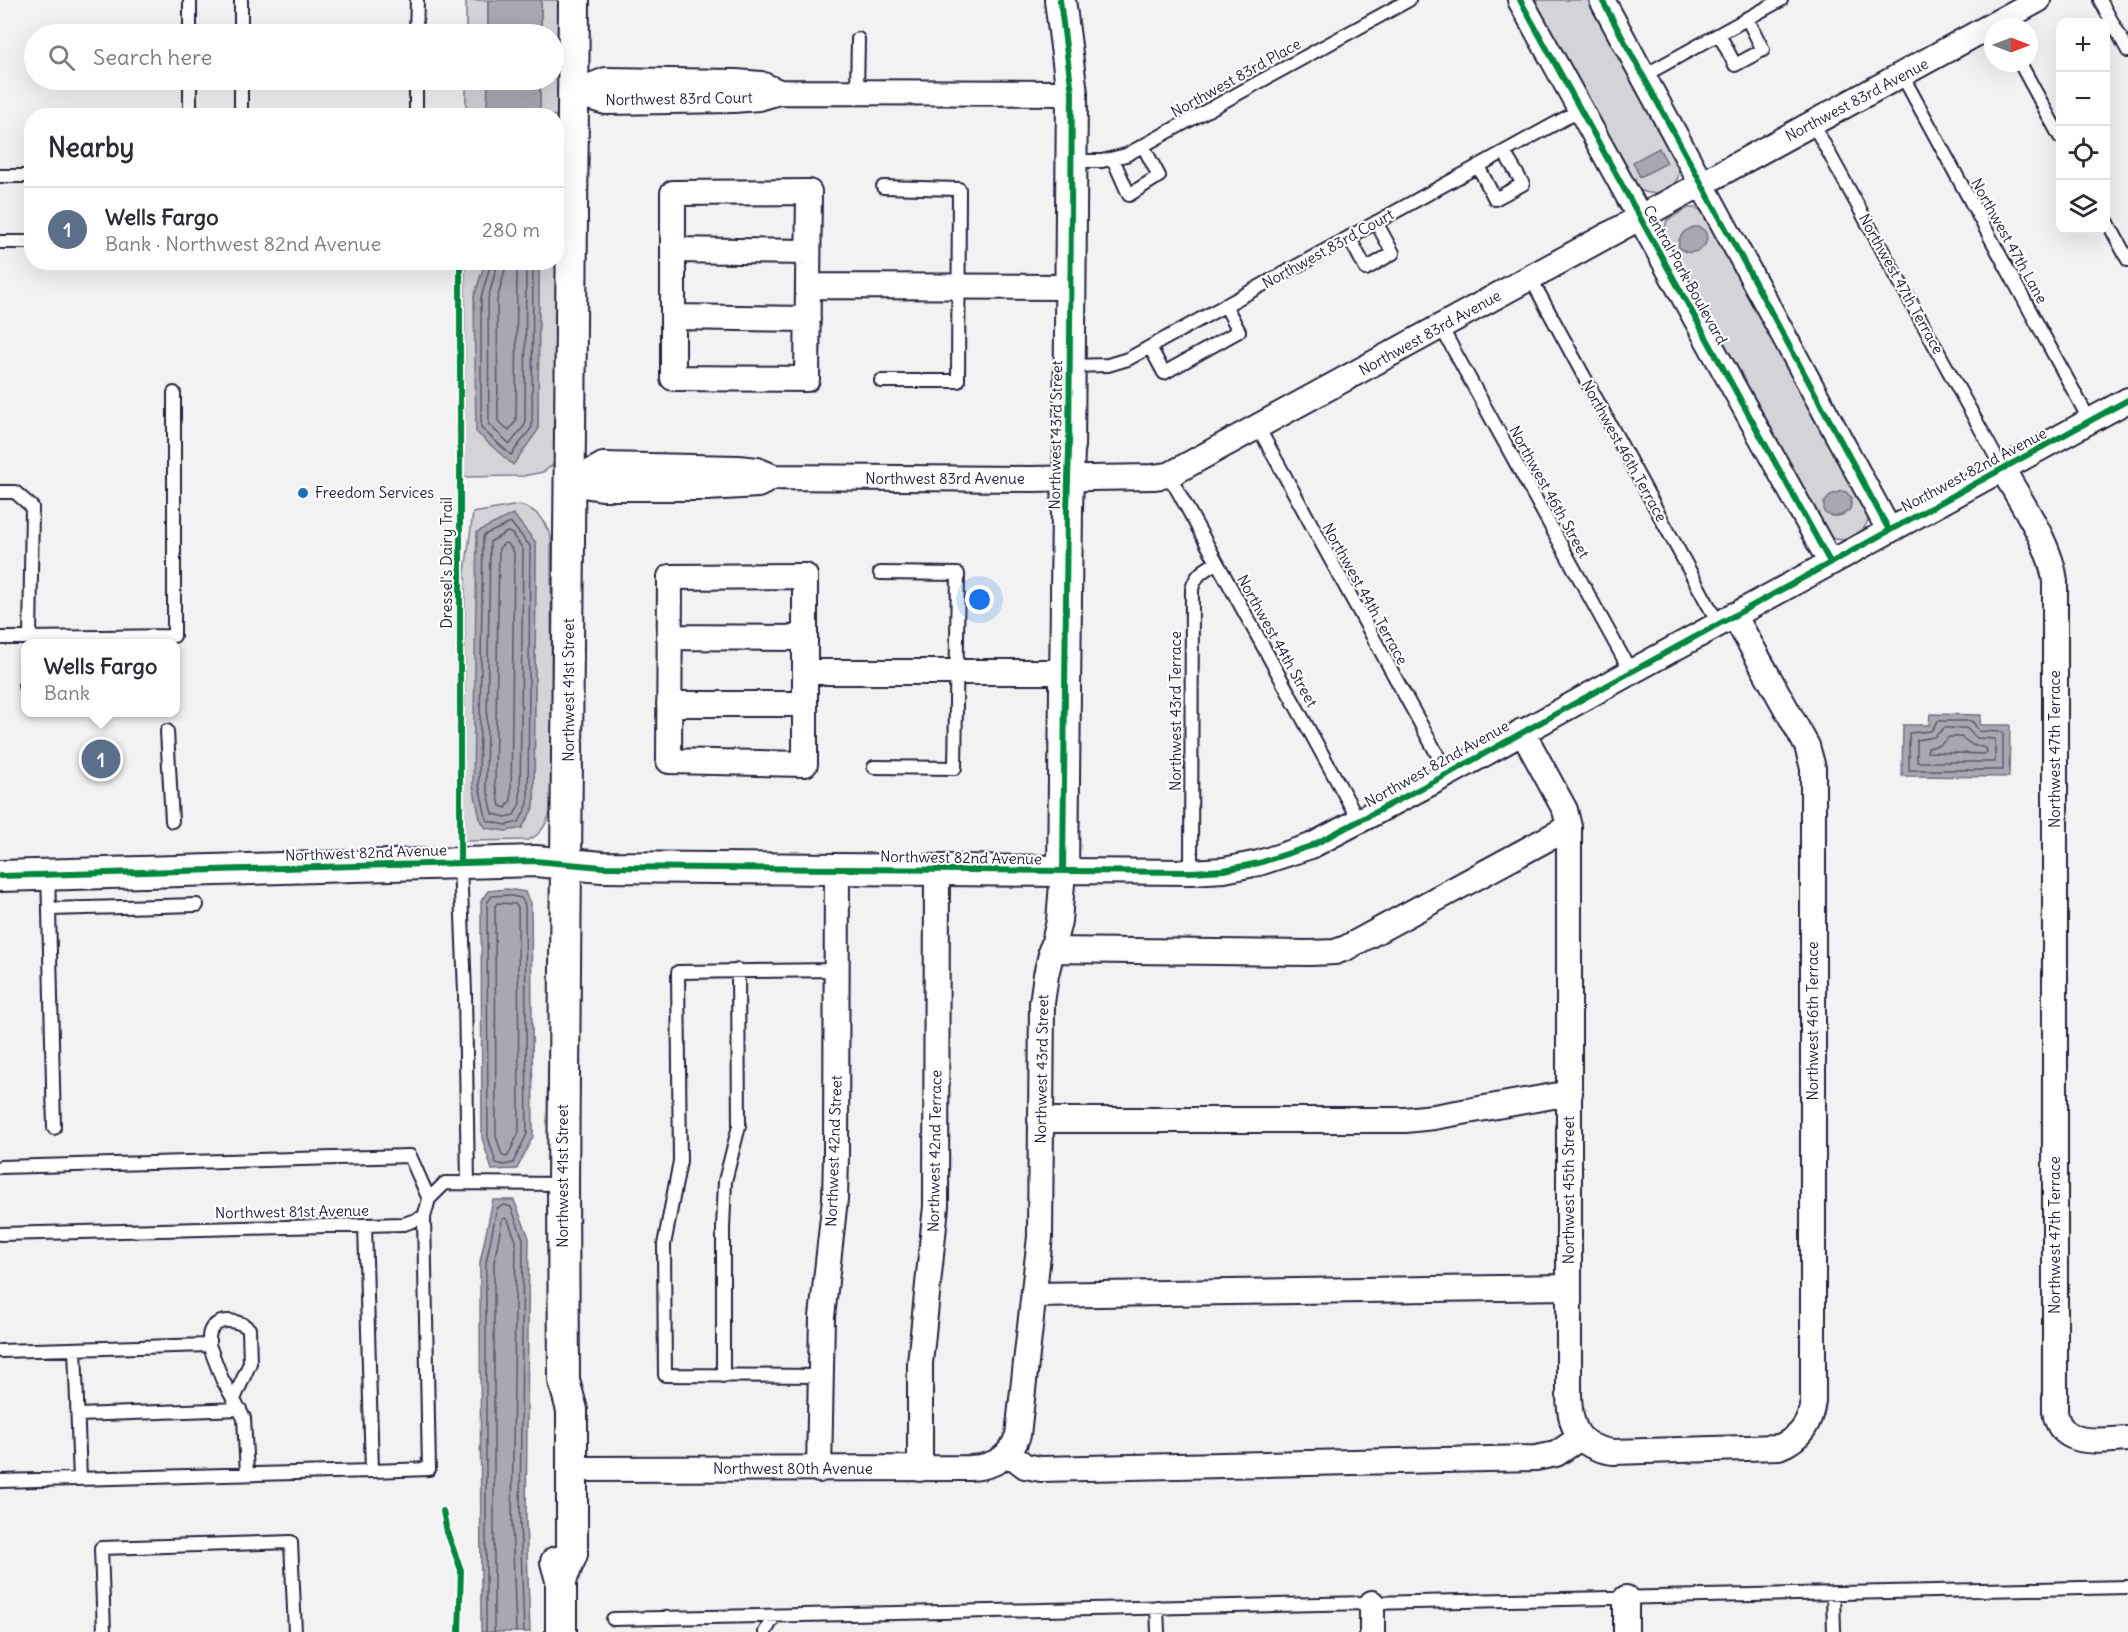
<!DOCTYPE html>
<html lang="en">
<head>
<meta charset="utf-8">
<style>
  body { margin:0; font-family:Delius,sans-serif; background:#f7f7f7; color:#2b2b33 }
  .controls { position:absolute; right:18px; top:18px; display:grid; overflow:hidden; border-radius:12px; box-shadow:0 6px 24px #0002 }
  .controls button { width:54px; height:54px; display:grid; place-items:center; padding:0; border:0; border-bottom:2px solid #e1e1e2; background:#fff; color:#2b2b33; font:30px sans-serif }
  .compass { position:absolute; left:1984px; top:18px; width:54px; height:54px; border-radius:50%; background:#fff; box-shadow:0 6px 24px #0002; rotate:90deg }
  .you { position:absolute; left:980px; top:600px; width:21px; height:21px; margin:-15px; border:4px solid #fff; border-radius:50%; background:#1a73e8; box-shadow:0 0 0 9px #1a73e833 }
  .badge { display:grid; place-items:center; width:39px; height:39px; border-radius:50%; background:#111827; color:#fff; font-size:20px; font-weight:700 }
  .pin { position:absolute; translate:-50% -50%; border:3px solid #fff; box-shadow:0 2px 6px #0006 }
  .popup { position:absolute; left:21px; top:639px; width:159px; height:78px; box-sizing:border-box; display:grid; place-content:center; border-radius:12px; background:#fff; filter:drop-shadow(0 2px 4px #0005); font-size:20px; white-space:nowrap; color:#7c7c81 }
  .popup b { font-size:22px; color:#2b2b33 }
  .popup::after { content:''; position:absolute; left:50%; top:100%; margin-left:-12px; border:12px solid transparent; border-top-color:#fff }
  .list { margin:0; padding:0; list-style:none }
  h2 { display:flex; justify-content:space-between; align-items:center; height:78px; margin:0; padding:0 24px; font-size:26px }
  h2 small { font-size:20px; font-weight:400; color:#7c7c81 }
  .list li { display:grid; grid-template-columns:39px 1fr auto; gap:18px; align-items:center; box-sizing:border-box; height:84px; padding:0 24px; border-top:2px solid #e1e1e2 }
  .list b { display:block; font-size:22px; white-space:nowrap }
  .list p { margin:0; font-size:20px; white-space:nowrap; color:#7c7c81 }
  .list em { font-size:20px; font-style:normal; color:#7c7c81 }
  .icon { flex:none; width:33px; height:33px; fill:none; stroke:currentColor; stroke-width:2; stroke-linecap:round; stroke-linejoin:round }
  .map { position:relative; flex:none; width:2128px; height:1632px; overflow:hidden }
  .search { position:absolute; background:#fff; box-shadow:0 6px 24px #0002; left:24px; top:24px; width:540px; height:66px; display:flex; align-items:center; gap:15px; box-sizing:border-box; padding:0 21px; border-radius:33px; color:#7c7c81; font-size:22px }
  .panel { position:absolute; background:#fff; box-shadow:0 6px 24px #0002; left:24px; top:108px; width:540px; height:162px; border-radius:24px }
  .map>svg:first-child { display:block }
  .green { fill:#d3d3d8; stroke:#7a7a8a; stroke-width:1.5; fill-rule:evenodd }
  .water { fill:#a8a8b2; stroke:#727282; stroke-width:1.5 }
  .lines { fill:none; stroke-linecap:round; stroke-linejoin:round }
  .shore { stroke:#58586b; stroke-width:1.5 }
  .service-casing { stroke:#22223b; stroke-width:16 }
  .minor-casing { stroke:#22223b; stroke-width:28 }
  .tertiary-casing { stroke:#22223b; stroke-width:34 }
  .service { stroke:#fff; stroke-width:12 }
  .minor { stroke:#fff; stroke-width:24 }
  .tertiary { stroke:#fff; stroke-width:30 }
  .cycleway-casing { stroke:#fff; stroke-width:10 }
  .cycleway { stroke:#00873e; stroke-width:6 }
  .poi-dot { fill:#1f6fb2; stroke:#fff; stroke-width:2 }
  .labels { text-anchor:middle; stroke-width:4.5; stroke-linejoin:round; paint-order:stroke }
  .street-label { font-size:15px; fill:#22223b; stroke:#fff }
  .poi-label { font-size:15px; fill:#22223b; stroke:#fff; text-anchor:start }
</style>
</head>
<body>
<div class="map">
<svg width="2128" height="1632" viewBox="0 0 2128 1632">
  <rect width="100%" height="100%" fill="#f2f2f3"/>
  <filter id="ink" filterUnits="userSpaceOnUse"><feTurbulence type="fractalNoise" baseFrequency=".0167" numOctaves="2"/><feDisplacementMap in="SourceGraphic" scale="12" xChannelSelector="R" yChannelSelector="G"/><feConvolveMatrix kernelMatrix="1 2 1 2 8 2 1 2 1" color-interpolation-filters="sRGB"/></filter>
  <g filter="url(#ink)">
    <path class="green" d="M 466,0 L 488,0 L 488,34 L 466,34 Z
      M 541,0 L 567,0 L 557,462 L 543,472 L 523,476 L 464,477 L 465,263 L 485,263 L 474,297 L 538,430 L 539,263 L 556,262 L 556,116 L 540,115 L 540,80 L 554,80 L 554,34 L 541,34 Z
      M 1529,0 L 1593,0 L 1679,163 C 1679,169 1680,176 1676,181 C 1668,194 1649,196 1638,189 Z
      M 466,80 L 488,80 L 487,115 L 466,115 Z
      M 1688,208 L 1697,208 L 1704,212 L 1869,514 C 1867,533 1848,545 1829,537 L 1663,236 L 1667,220 Z
      M 519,505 C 537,509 544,520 551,537 L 552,808 C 547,822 542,835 528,840 L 464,841 L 465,572 L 473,513 ZM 536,543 L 534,806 L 522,828 Z"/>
    <path class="water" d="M 488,0 L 541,0 L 541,34 L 488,34 Z
      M 488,80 L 540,80 L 540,115 L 487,115 Z
      M 1659,148 L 1667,163 L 1640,177 L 1633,162 Z
      M 1694,227 L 1699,227 L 1705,231 C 1711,245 1699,254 1686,252 L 1679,248 C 1677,237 1684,230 1694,227 Z
      M 485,263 L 539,263 L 538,430 L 513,465 L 476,432 L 474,297 Z
      M 1841,491 L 1846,492 L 1852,498 L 1850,509 C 1843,517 1832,519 1824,512 L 1824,503 L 1831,495 Z
      M 513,514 L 536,543 L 534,806 L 522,828 L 506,831 L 486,828 L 480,819 L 473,786 L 477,532 Z
      M 1930,714 L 1981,715 L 1980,725 L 2010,725 L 2009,777 L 1902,776 L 1903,725 L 1929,725 Z
      M 507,889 L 525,892 L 531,903 L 533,1136 L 517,1169 L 492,1170 L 482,1138 L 481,901 L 488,891 Z
      M 493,1200 L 514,1200 L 529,1238 L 526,1521 L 530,1632 L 481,1632 L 480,1262 Z"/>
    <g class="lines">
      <path class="shore" d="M 491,262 L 481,298 L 481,428 L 511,455 L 532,427 L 533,262
        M 498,262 L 488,299 L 489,425 L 510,444 L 525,425 L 526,262
        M 507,262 L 497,300 L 498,421 L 509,430 L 516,421 L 517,262
        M 511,523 L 530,546 L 528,804 L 519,822 L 506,825 L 488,821 L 486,817 L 479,785 L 483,538 L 484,535 Z
        M 507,532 L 511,533 L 523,549 L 520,803 L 514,815 L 506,817 L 493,814 L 486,784 L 490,542 Z
        M 505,543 L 508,544 L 514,552 L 511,800 L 506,808 L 500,806 L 495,783 L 499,548 Z
        M 1938,721 L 1972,721 L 1979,731 L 2003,732 L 2003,770 L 1909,770 L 1909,733 L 1931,731 Z
        M 1944,728 L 1966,728 L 1977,738 L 1995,739 L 1995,762 L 1917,762 L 1917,740 L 1934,737 Z
        M 1949,737 L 1961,737 L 1972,745 L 1986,748 L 1987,752 L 1984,754 L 1927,752 L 1928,748 L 1940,745 Z
        M 507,895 L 521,898 L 525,905 L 527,1134 L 513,1163 L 504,1165 L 496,1163 L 488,1137 L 487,903 L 492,896 Z
        M 497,903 L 515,904 L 518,907 L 519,1132 L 508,1156 L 505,1157 L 502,1155 L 496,1136 L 495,906 Z
        M 486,1632 L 486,1263 L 497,1208 L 505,1205 L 511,1207 L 523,1239 L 520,1521 L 524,1632
        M 494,1632 L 494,1263 L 502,1220 L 505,1218 L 508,1220 L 516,1241 L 512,1521 L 516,1632"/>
      <defs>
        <path id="service" d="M 190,0 L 190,34
          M 2100,0 L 2128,51
          M 241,34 L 241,0
          M 416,34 L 417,0
          M 1719,34 L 1735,65 L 1763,50 L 1747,18
          M 2020,63 L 2060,137
          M 1902,75 L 2090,421
          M 1643,76 L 1781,0
          M 190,80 L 190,116
          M 857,92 L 858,39
          M 241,116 L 241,80
          M 416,116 L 416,80
          M 1813,124 L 2002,468
          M 1113,159 L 1129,195 L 1159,176 L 1143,146
          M 1072,161 L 1102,161 L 1126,155 L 1409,0
          M 1478,166 L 1495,199 L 1523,184 L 1504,152
          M 0,176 L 32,176
          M 2106,219 L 2128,260
          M 1349,237 L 1366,269 L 1393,253 L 1376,222
          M 0,242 L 32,242
          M 1530,277 L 1718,623
          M 1441,327 L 1631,672
          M 1150,347 L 1164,373 L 1239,331 L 1225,305
          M 1071,366 L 1108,365 L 1128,359 L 1580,110
          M 881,381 L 958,381 L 959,189 L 883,187
          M 1258,427 L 1448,774
          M 1169,475 L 1359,821
          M 0,492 L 15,492 L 32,507 L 30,638 L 0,638
          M 30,638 L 174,636 L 174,393
          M 25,686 L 26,686
          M 167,731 L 172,821
          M 874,767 L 955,768 L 958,574 L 880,573
          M 460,864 L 465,993 L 468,1183
          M 1191,872 L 1192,589 C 1196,574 1204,570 1216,563
          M 48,875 L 49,909 L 197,905
          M 49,909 L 54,1128
          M 0,1167 L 410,1156 L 429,1199
          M 365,1225 L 372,1471 L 429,1469 L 424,1217
          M 0,1234 L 404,1224 L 424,1217 L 429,1199 L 445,1183 L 563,1184
          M 209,1345 C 209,1339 208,1332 213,1327 C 222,1317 241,1321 249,1329 L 250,1363 L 234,1399
          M 75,1349 L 80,1479
          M 0,1351 L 209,1345 L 222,1379 L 244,1418 L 247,1474
          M 723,1376 L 723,1228 L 725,1181 L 739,1126 L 738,970
          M 820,1376 L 665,1375 L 664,1245 L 680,1161 L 678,972 L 837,970
          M 78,1415 L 240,1409
          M 0,1481 L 372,1471
          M 1833,1593 L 1834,1632
          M 1157,1607 L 1158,1632
          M 613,1619 L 2128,1587
          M 104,1632 L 101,1548 L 291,1542 L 295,1632
          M 765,1632 L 774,1616"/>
        <path id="minor" d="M 1520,0 L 1830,562
          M 1602,0 L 1889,530
          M 573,93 L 606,102 L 733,100 L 759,98 L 779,92 L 1072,93
          M 573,93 L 606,80 L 736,82 L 761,84 L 777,91
          M 673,250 L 808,252
          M 808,286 L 809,192 L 673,193 L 673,378 L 807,379 L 808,286 L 1071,287
          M 673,317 L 808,319
          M 2002,468 C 2020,501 2052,546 2055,582 L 2055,1411 C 2060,1449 2101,1440 2128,1439
          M 570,483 L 603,465 L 738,468 L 757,470 L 774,477 L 1030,479 L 1153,477 L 1169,475 L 2038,0
          M 570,483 L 602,488 L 707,488 L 758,485 L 774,477
          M 669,637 L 805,638
          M 805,672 L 805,576 L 670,577 L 669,761 L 805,764 L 805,672 L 1066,672
          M 669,704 L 805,704
          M 1522,731 L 1565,810 L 1569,827 L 1569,1395 C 1570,1429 1578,1447 1613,1452 L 1779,1447 C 1801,1438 1810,1424 1813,1401 L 1813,768 L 1807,746 L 1734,615
          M 1051,950 L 1310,953 L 1335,952 L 1346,948 L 1569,827
          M 1040,1120 L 1405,1120 L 1434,1117 L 1570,1093
          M 1034,1295 L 1569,1287
          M 1008,1453 L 1025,1466 L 1041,1469 L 1536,1458 L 1556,1454 L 1580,1438
          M 573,1469 L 969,1468 C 993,1467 1010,1459 1018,1435 L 1040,1237 L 1042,1003 L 1046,975 L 1059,921 L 1063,871 L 1191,872 L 1224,870 L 1259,863 L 1311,846 L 1448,774 L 1631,672 L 2128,400
          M 920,1469 L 920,1363 L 936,1206 L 937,869
          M 819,1470 L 822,1317 L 835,1199 L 836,1155 L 837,868
          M 1626,1598 L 1626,1632
          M 1372,1603 L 1372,1632"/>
        <path id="tertiary" d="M 0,876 L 535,861 L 602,867 L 1063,871 L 1067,509 L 1069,449 L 1072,93 L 1060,0
          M 556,1562 L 561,1580 L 561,1632
          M 561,1580 L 572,1554 L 572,1410 L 564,1381 L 563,1184 L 574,0"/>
      </defs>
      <use href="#service" class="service-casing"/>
      <use href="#minor" class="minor-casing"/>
      <use href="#tertiary" class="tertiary-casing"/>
      <use href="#service" class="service"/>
      <use href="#minor" class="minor"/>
      <use href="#tertiary" class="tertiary"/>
      <defs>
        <path id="cycleway" d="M 1060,0 L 1072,93 L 1069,449 L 1067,509 L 1063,871
          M 1520,0 L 1830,562
          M 1602,0 L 1889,530
          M 460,863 L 460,262
          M 0,876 L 535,861 L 602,867 L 1191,872 L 1224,870 L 1259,863 L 1311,846 L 1448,774 L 1631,672 L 2128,400
          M 443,1511 L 447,1532 L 461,1570 L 459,1632"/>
      </defs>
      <use href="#cycleway" class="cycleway-casing"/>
      <use href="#cycleway" class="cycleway"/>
    </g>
  </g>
  <circle class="poi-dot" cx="303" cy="493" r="6"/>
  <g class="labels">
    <g class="street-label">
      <text transform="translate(1236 78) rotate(-29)" y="5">Northwest 83rd Place</text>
      <text transform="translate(679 99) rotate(-1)" y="5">Northwest 83rd Court</text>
      <text transform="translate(1857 100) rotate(-28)" y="5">Northwest 83rd Avenue</text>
      <text transform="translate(2009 241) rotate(61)" y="5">Northwest 47th Lane</text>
      <text transform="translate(1328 249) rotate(-29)" y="5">Northwest 83rd Court</text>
      <text transform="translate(1685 275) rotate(61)" y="5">Central Park Boulevard</text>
      <text transform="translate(1901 284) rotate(61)" y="5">Northwest 47th Terrace</text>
      <text transform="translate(1430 333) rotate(-29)" y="5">Northwest 83rd Avenue</text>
      <text transform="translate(1056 435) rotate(-89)" y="5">Northwest 43rd Street</text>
      <text transform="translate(1624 451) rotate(61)" y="5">Northwest 46th Terrace</text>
      <text transform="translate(1974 470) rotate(-28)" y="5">Northwest 82nd Avenue</text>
      <text x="945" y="484">Northwest 83rd Avenue</text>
      <text transform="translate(1549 492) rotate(61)" y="5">Northwest 46th Street</text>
      <text transform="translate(447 563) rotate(-90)" y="5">Dressel's Dairy Trail</text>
      <text transform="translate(1365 594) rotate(61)" y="5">Northwest 44th Terrace</text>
      <text transform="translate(1277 641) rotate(61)" y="5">Northwest 44th Street</text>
      <text transform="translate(569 690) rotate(-90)" y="5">Northwest 41st Street</text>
      <text transform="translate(1176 711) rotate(-90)" y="5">Northwest 43rd Terrace</text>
      <text transform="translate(2055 749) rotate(-90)" y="5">Northwest 47th Terrace</text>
      <text transform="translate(1437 764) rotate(-29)" y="5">Northwest 82nd Avenue</text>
      <text transform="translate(366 853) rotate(-2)" y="5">Northwest 82nd Avenue</text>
      <text transform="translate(961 858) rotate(1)" y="5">Northwest 82nd Avenue</text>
      <text transform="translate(1813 1021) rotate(-90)" y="5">Northwest 46th Terrace</text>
      <text transform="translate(1042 1069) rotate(-89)" y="5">Northwest 43rd Street</text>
      <text transform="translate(834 1151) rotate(-88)" y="5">Northwest 42nd Street</text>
      <text transform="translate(935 1151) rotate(-89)" y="5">Northwest 42nd Terrace</text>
      <text transform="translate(563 1176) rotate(-90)" y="5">Northwest 41st Street</text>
      <text transform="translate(1569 1190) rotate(-90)" y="5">Northwest 45th Street</text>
      <text transform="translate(292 1212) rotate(-1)" y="5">Northwest 81st Avenue</text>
      <text transform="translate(2055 1235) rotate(-90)" y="5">Northwest 47th Terrace</text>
      <text x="793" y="1474">Northwest 80th Avenue</text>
    </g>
    <g class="poi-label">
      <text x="315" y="498">Freedom Services</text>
    </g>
  </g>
</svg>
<div class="controls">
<button>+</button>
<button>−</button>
<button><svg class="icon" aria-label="locate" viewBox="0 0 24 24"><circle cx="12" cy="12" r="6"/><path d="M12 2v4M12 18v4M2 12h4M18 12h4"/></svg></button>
<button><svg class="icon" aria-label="layers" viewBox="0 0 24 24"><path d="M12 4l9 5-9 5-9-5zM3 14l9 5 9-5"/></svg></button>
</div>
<svg class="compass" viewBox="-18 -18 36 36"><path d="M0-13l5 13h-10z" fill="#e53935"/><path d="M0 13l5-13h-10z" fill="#7c7c81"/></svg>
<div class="you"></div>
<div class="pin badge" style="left:101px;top:759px;background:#5c6f8a">1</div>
<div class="popup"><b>Wells Fargo</b>Bank</div>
<div class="search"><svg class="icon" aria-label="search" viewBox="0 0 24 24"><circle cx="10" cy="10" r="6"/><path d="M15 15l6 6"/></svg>Search here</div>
<section class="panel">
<h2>Nearby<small></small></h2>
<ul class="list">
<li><span class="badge" style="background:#5c6f8a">1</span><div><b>Wells Fargo</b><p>Bank · Northwest 82nd Avenue</p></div><em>280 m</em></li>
</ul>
</section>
</div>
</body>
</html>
